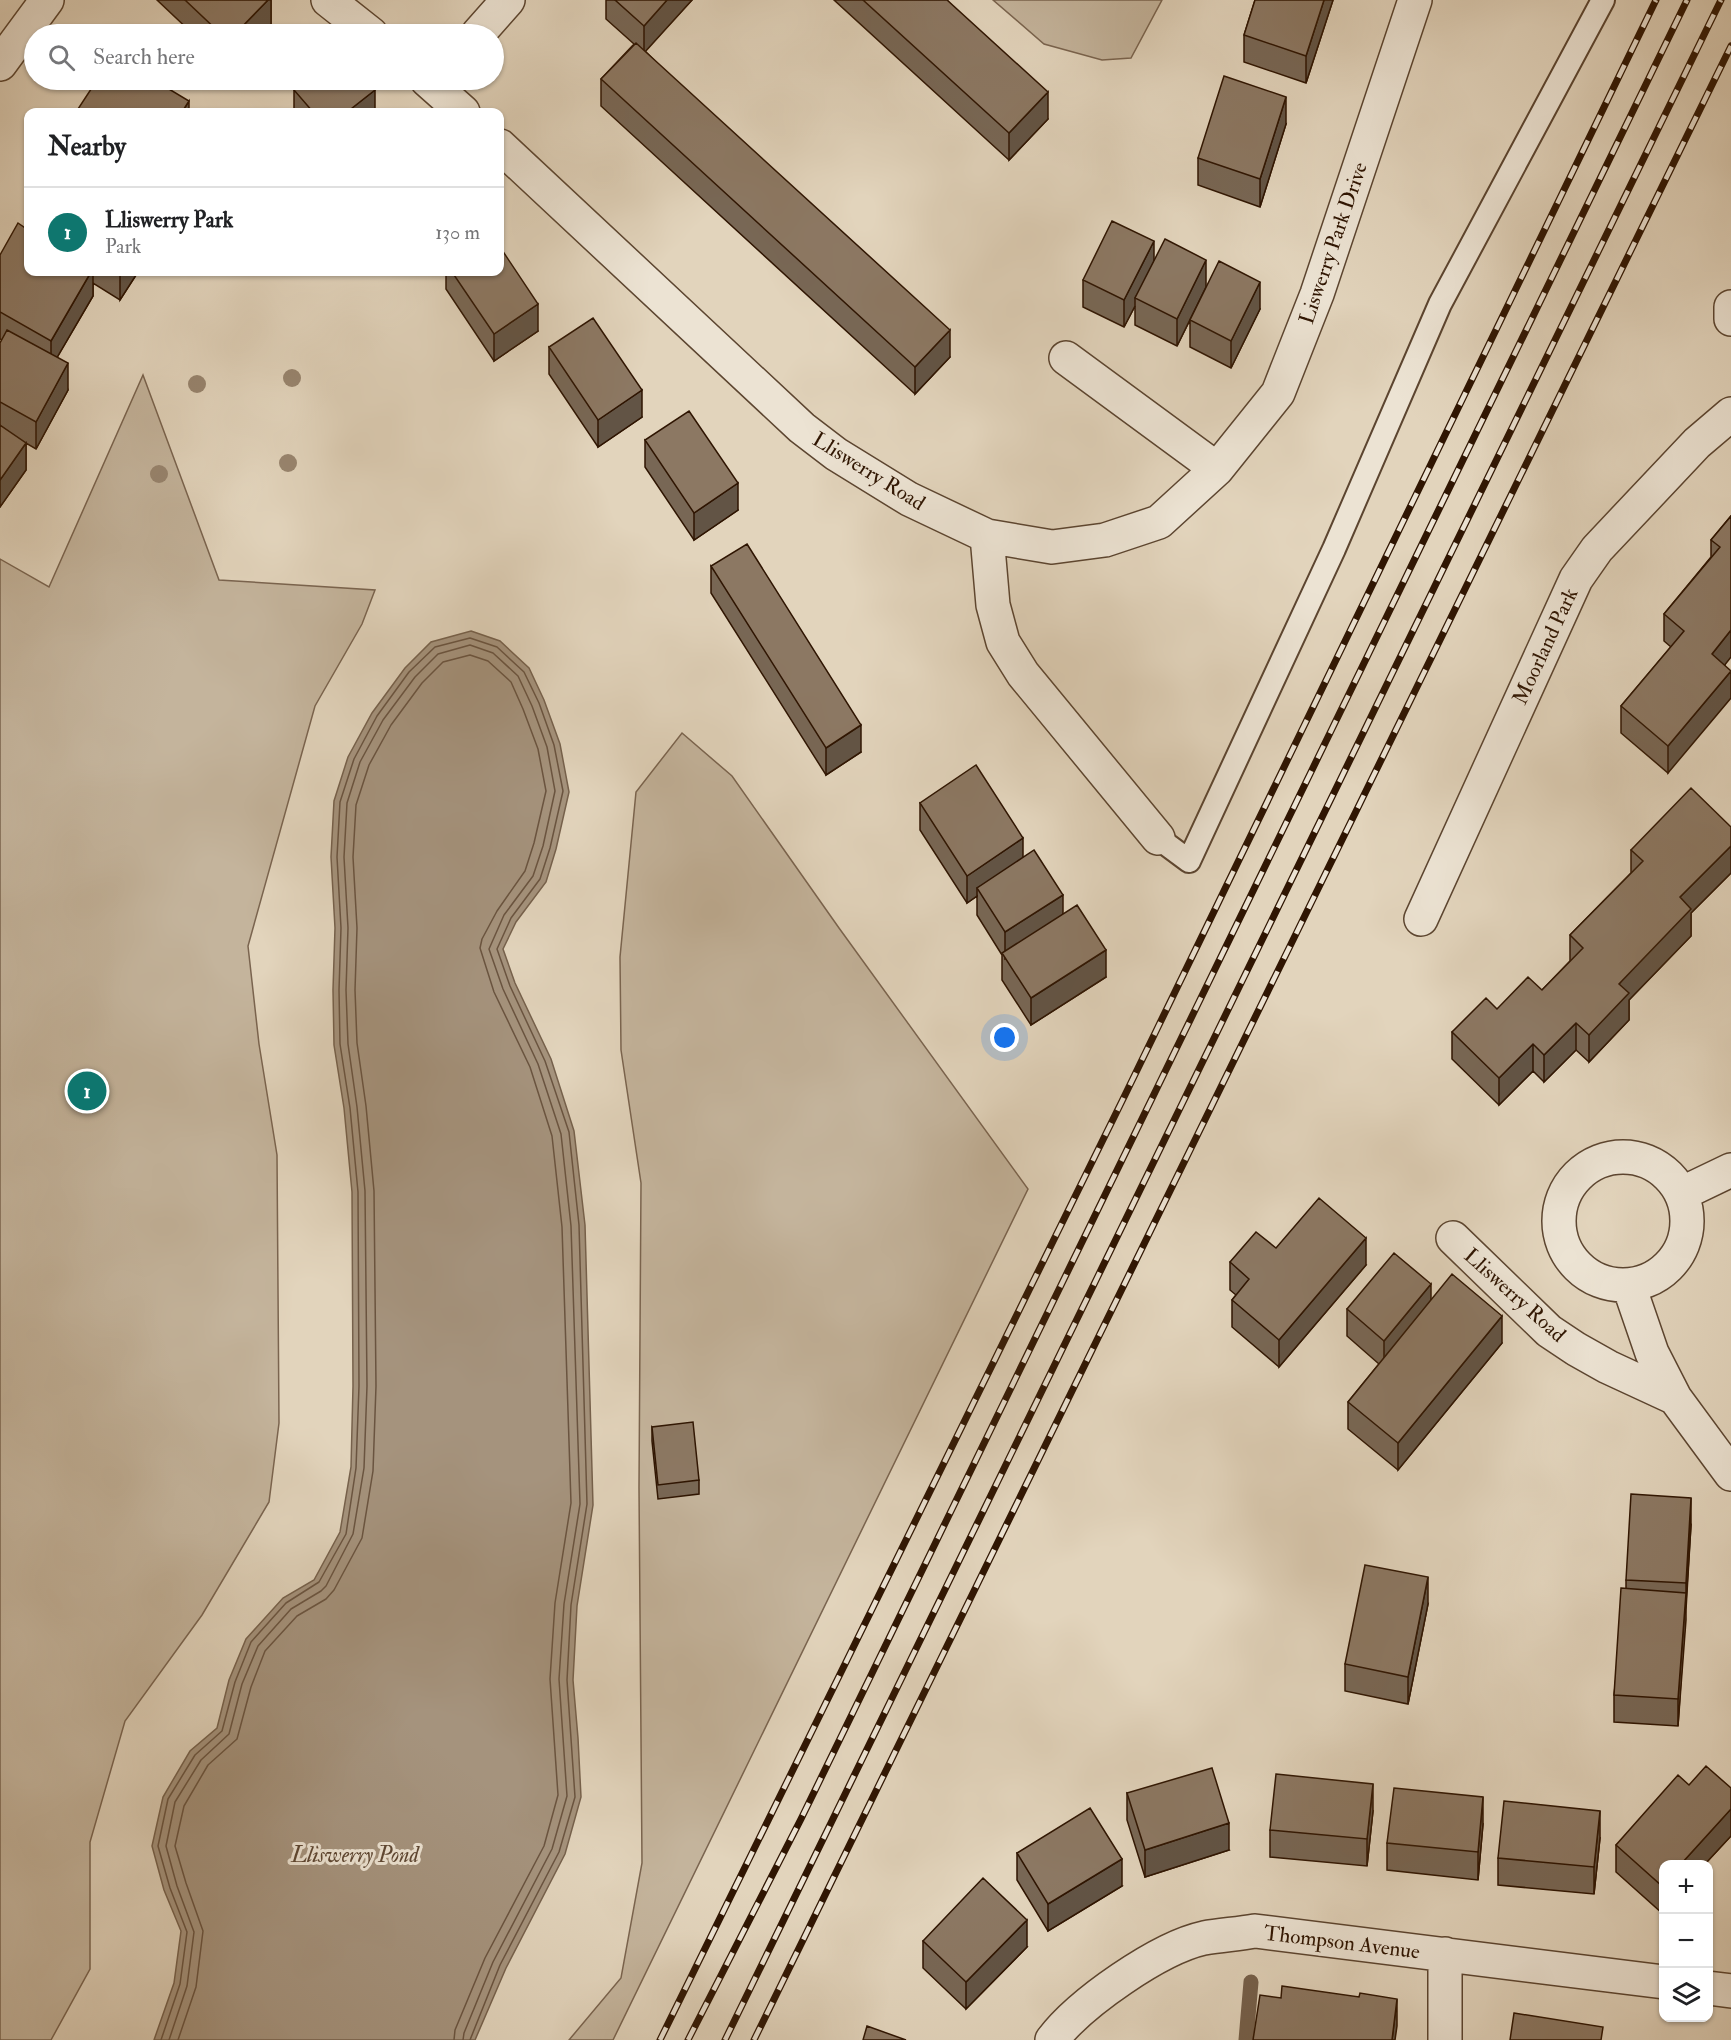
<!DOCTYPE html>
<html lang="en">
<head>
<meta charset="utf-8">
<style>
  body { margin:0; font-family:"IM FELL Double Pica",serif; background:#f6f6f6; color:#202124 }
  .controls { position:absolute; right:18px; bottom:18px; display:grid; overflow:hidden; border-radius:12px; box-shadow:0 2px 4px #0004 }
  .controls button { width:54px; height:54px; display:grid; place-items:center; padding:0; border:0; border-bottom:2px solid #e0e0e0; background:#fff; color:#202124; font:30px sans-serif }
  .you { position:absolute; left:1005px; top:1038px; width:21px; height:21px; margin:-15px; border:4px solid #fff; border-radius:50%; background:#1a73e8; box-shadow:0 0 0 9px #1a73e833 }
  .badge { display:grid; place-items:center; width:39px; height:39px; border-radius:50%; background:#0f766e; color:#fff; font-size:20px; font-weight:700 }
  .pin { position:absolute; translate:-50% -50%; border:3px solid #fff; box-shadow:0 2px 6px #0006 }
  .list { margin:0; padding:0; list-style:none }
  h2 { display:flex; justify-content:space-between; align-items:center; height:78px; margin:0; padding:0 24px; font-size:26px }
  h2 small { font-size:20px; font-weight:400; color:#757577 }
  .list li { display:grid; grid-template-columns:39px 1fr auto; gap:18px; align-items:center; box-sizing:border-box; height:90px; padding:0 24px; border-top:2px solid #e0e0e0 }
  .list b { display:block; font-size:22px; white-space:nowrap }
  .list p { margin:0; font-size:20px; white-space:nowrap; color:#757577 }
  .list em { font-size:20px; font-style:normal; color:#757577 }
  .icon { flex:none; width:33px; height:33px; fill:none; stroke:currentColor; stroke-width:2; stroke-linecap:round; stroke-linejoin:round }
  .map { position:relative; flex:none; width:1731px; height:2040px; overflow:hidden }
  .search { position:absolute; background:#fff; box-shadow:0 2px 4px #0004; left:24px; top:24px; width:480px; height:66px; display:flex; align-items:center; gap:15px; box-sizing:border-box; padding:0 21px; border-radius:33px; color:#757577; font-size:22px }
  .panel { position:absolute; background:#fff; box-shadow:0 2px 4px #0004; left:24px; top:108px; width:480px; height:168px; border-radius:12px }
  .map>svg:first-child { display:block }
  .green { fill:#c4b49c; stroke:#7a644f; stroke-width:1.5 }
  .water { fill:#a5937d; stroke:#76614c; stroke-width:1.5 }
  .lines { fill:none; stroke-linecap:round; stroke-linejoin:round }
  .shore { stroke:#6a5440; stroke-width:1.5 }
  .stream { stroke:#76614c; stroke-width:15 }
  .service-casing { stroke:#5c4530; stroke-width:26 }
  .minor-casing { stroke:#5c4530; stroke-width:36 }
  .service { stroke:#ece3d3; stroke-width:22 }
  .minor { stroke:#ece3d3; stroke-width:33 }
  .rail-casing { stroke:#2f1502; stroke-width:7 }
  .rail { stroke:#ece3d3; stroke-width:4.5; stroke-dasharray:14; stroke-linecap:butt }
  .tree { fill:#98856f }
  .wall { fill:#786755; stroke:#2f1502; stroke-width:1.5 }
  .shaded-wall { fill:#625445; stroke:#2f1502; stroke-width:1.5 }
  .building { fill:#8c7863; stroke:#2f1502; stroke-width:1.5 }
  .labels { text-anchor:middle; stroke-width:6; stroke-linejoin:round; paint-order:stroke }
  .street-label { font-size:21px; fill:#2f1502; stroke:#ece3d3 }
  .water-label { font-size:22px; font-style:italic; fill:#5e4733; stroke:#ece3d3 }
</style>
</head>
<body>
<div class="map">
<svg width="1731" height="2040" viewBox="0 0 1731 2040">
  <rect width="100%" height="100%" fill="#e2d4bc"/>
  <filter id="stains"><feTurbulence type="fractalNoise" baseFrequency=".00333" numOctaves="4"/><feColorMatrix values="0 0 0 0 .2 0 0 0 0 .09 0 0 0 0 .02 0 0 0 .5 -.17"/></filter>
  <radialGradient id="worn" r=".72"><stop offset=".6" stop-color="#630" stop-opacity="0"/><stop offset="1" stop-color="#630" stop-opacity=".3"/></radialGradient>
  <path class="green" d="M 993,0 L 1162,0 L 1131,58 L 1102,60 L 1044,44 Z
    M 143,375 L 219,580 L 375,590 L 362,624 L 315,706 L 248,946 L 259,1044 L 277,1155 L 279,1423 L 269,1502 L 202,1615 L 125,1721 L 90,1842 L 90,1969 L 51,2040 L 0,2040 L 0,559 L 49,587 Z
    M 682,733 L 732,776 L 839,928 L 1028,1189 L 613,2040 L 569,2040 L 621,1978 L 642,1863 L 639,1488 L 641,1183 L 621,1050 L 620,957 L 636,792 Z"/>
  <path class="water" d="M 471,631 L 500,641 L 529,668 L 544,700 L 560,744 L 569,792 L 556,849 L 546,882 L 516,922 L 503,949 L 515,983 L 551,1059 L 574,1131 L 585,1225 L 593,1505 L 577,1606 L 573,1680 L 578,1738 L 581,1797 L 565,1854 L 506,1968 L 475,2040 L 154,2040 L 174,1983 L 181,1931 L 164,1890 L 152,1846 L 163,1797 L 190,1751 L 217,1728 L 229,1680 L 246,1639 L 283,1598 L 314,1580 L 340,1532 L 351,1467 L 353,1386 L 352,1192 L 344,1108 L 334,1045 L 333,990 L 335,928 L 331,857 L 334,801 L 348,757 L 372,713 L 405,668 L 431,642 Z"/>
  <g class="lines">
    <path class="shore" d="M 161,2040 L 180,1984 L 187,1932 L 170,1888 L 158,1846 L 168,1799 L 195,1755 L 222,1731 L 235,1682 L 251,1642 L 286,1603 L 319,1582 L 346,1534 L 356,1468 L 359,1386 L 358,1192 L 350,1108 L 340,1044 L 339,990 L 341,928 L 337,857 L 340,802 L 354,759 L 377,716 L 409,672 L 435,647 L 470,638 L 497,647 L 524,672 L 539,703 L 554,745 L 563,791 L 550,848 L 540,879 L 511,918 L 497,949 L 510,986 L 545,1061 L 569,1132 L 579,1225 L 587,1504 L 571,1605 L 567,1680 L 575,1797 L 559,1852 L 500,1965 L 470,2040
      M 169,2040 L 187,1986 L 194,1932 L 177,1886 L 166,1846 L 175,1802 L 201,1760 L 229,1734 L 242,1684 L 258,1646 L 291,1609 L 321,1591 L 326,1586 L 353,1534 L 364,1468 L 367,1386 L 365,1191 L 357,1107 L 348,1044 L 346,990 L 348,928 L 344,857 L 347,803 L 360,762 L 383,720 L 415,677 L 438,654 L 470,645 L 493,653 L 518,676 L 532,706 L 547,747 L 555,791 L 543,846 L 533,876 L 504,915 L 489,949 L 503,989 L 538,1064 L 561,1134 L 571,1226 L 580,1504 L 564,1604 L 559,1679 L 567,1796 L 552,1849 L 493,1962 L 464,2033 L 463,2040
      M 178,2040 L 196,1987 L 203,1931 L 186,1883 L 175,1846 L 184,1806 L 208,1765 L 237,1739 L 251,1687 L 265,1651 L 297,1616 L 326,1599 L 334,1590 L 362,1538 L 373,1471 L 376,1386 L 374,1191 L 366,1106 L 357,1043 L 355,990 L 357,928 L 353,857 L 356,805 L 369,765 L 391,725 L 422,683 L 443,662 L 470,655 L 488,661 L 511,682 L 523,709 L 538,749 L 546,791 L 534,843 L 525,871 L 497,911 L 482,939 L 480,948 L 494,992 L 530,1067 L 552,1136 L 562,1227 L 571,1503 L 555,1603 L 550,1679 L 558,1795 L 544,1846 L 485,1958 L 455,2030 L 454,2040"/>
    <path class="stream" d="M 1246,2040 L 1251,1982"/>
    <defs>
      <path id="service" d="M 1158,838 L 1189,861 L 1334,549 L 1440,304 L 1603,0"/>
      <path id="minor" d="M 328,0 L 371,34
        M 478,34 L 508,0
        M 0,64 L 47,0
        M 427,80 L 463,112
        M 500,146 L 802,428 L 836,454 L 909,499 L 987,536 L 993,605 L 1003,642 L 1023,674 L 1158,838
        M 1731,307 L 1731,319
        M 1066,358 L 1217,469
        M 987,536 L 1052,547 L 1105,540 L 1159,522 L 1217,469 L 1278,393 L 1317,294 L 1415,0
        M 1421,919 L 1576,579 L 1597,549 L 1697,443 L 1731,414
        M1559 1221a64 64 0 1 1 128 0a64 64 0 1 1-128 0Z
        M 1683,1193 L 1731,1170
        M 1453,1238 L 1549,1331 L 1576,1349 L 1608,1367 L 1675,1398 L 1731,1474
        M 1629,1286 L 1652,1353 L 1675,1398
        M 1708,1988 L 1731,1991
        M 1052,2040 C 1080,2003 1159,1948 1204,1938 C 1221,1935 1238,1934 1255,1931 L 1664,1982
        M 1445,2040 L 1445,1954"/>
    </defs>
    <use href="#service" class="service-casing"/>
    <use href="#minor" class="minor-casing"/>
    <use href="#service" class="service"/>
    <use href="#minor" class="minor"/>
    <defs>
      <path id="rail" d="M 660,2040 L 1125,1095 L 1656,0
        M 688,2040 L 801,1819 L 1687,0
        M 725,2040 L 1721,0
        M 754,2040 L 1731,46"/>
    </defs>
    <use href="#rail" class="rail-casing"/>
    <use href="#rail" class="rail"/>
  </g>
  <g class="tree">
    <circle cx="292" cy="378" r="9"/>
    <circle cx="197" cy="384" r="9"/>
    <circle cx="288" cy="463" r="9"/>
    <circle cx="159" cy="474" r="9"/>
  </g>
  <path class="wall" d="M 157,0 L 271,0 L 271,24 L 261,34 L 193,34 Z
    M 606,0 L 692,0 L 645,51 L 950,357 L 915,394 L 601,106 L 601,79 L 634,44 L 606,19 Z
    M 834,0 L 947,0 L 1048,119 L 1009,160 Z
    M 1255,0 L 1333,0 L 1306,83 L 1244,62 L 1244,35 Z
    M 294,90 L 375,112 L 294,112 Z
    M 1286,124 L 1260,207 L 1198,185 L 1198,158 Z
    M 0,255 L 28,272 L 138,272 L 120,300 L 93,283 L 93,296 L 57,357 L 68,390 L 36,449 L 26,443 L 26,470 L 0,507 L 0,343 L 2,340 L 0,339 Z
    M 1154,262 L 1206,287 L 1260,309 L 1231,368 L 1190,347 L 1190,320 L 1177,346 L 1135,325 L 1135,306 L 1124,327 L 1083,307 L 1083,280 Z
    M 446,272 L 500,272 L 538,331 L 494,361 L 446,289 Z
    M 549,347 L 642,417 L 598,447 L 549,374 Z
    M 645,440 L 738,510 L 694,540 L 645,467 Z
    M 1731,516 L 1725,665 L 1668,773 L 1621,733 L 1621,706 L 1671,647 L 1664,641 L 1664,614 L 1711,557 L 1711,540 Z
    M 711,566 L 861,752 L 826,775 L 711,593 Z
    M 920,803 L 1023,858 L 1106,977 L 1031,1025 L 1002,980 L 1002,955 L 977,915 L 977,896 L 967,903 L 920,830 Z
    M 1731,827 L 1731,873 L 1691,913 L 1691,936 L 1629,1000 L 1629,1020 L 1589,1062 L 1576,1050 L 1544,1082 L 1533,1071 L 1499,1105 L 1452,1059 L 1452,1032 L 1497,1009 L 1542,990 L 1570,961 L 1570,935 L 1631,873 L 1631,850 Z
    M 1276,1248 L 1366,1265 L 1279,1367 L 1232,1327 L 1232,1300 L 1236,1295 L 1230,1290 L 1230,1262 Z
    M 1431,1300 L 1502,1343 L 1398,1470 L 1348,1429 L 1348,1402 L 1379,1364 L 1347,1336 L 1347,1309 Z
    M 652,1427 L 699,1480 L 699,1494 L 658,1499 L 652,1441 Z
    M 1691,1525 L 1678,1726 L 1614,1722 L 1614,1695 L 1626,1588 L 1626,1580 Z
    M 1428,1604 L 1408,1704 L 1345,1691 L 1345,1664 Z
    M 1689,1785 L 1731,1836 L 1705,1864 L 1664,1864 L 1664,1912 L 1662,1913 L 1616,1872 L 1616,1845 Z
    M 1127,1793 L 1229,1850 L 1145,1877 L 1127,1820 Z
    M 1373,1811 L 1367,1866 L 1270,1857 L 1270,1830 Z
    M 1483,1824 L 1478,1880 L 1387,1870 L 1387,1843 Z
    M 1600,1838 L 1594,1894 L 1498,1885 L 1498,1858 Z
    M 1017,1853 L 1122,1886 L 1048,1931 L 1017,1880 Z
    M 923,1941 L 1027,1947 L 966,2009 L 923,1968 Z"/>
  <path class="shaded-wall" d="M 268,0 L 271,0 L 271,24 L 261,34 L 235,34 Z
    M 667,0 L 692,0 L 644,53 L 644,26 Z
    M 1324,0 L 1333,0 L 1306,83 L 1306,56 Z
    M 375,90 L 375,112 L 347,112 Z
    M 1048,92 L 1048,119 L 1009,160 L 1009,133 Z
    M 1286,97 L 1286,124 L 1260,207 L 1260,179 Z
    M 189,101 L 189,112 L 182,112 Z
    M 1154,241 L 1154,268 L 1135,298 L 1135,306 L 1124,327 L 1124,300 Z
    M 1206,260 L 1206,287 L 1177,346 L 1177,319 Z
    M 91,272 L 93,272 L 93,296 L 51,368 L 51,341 Z
    M 121,272 L 138,272 L 120,300 L 120,273 Z
    M 1260,282 L 1260,309 L 1231,368 L 1231,341 Z
    M 538,304 L 538,331 L 494,361 L 494,334 Z
    M 950,330 L 950,357 L 915,394 L 915,367 Z
    M 68,363 L 68,390 L 36,449 L 36,422 Z
    M 642,390 L 642,417 L 598,447 L 598,420 Z
    M 26,443 L 26,470 L 0,507 L 0,480 Z
    M 738,483 L 738,510 L 694,540 L 694,513 Z
    M 1731,630 L 1731,657 L 1712,681 L 1712,654 Z
    M 1731,671 L 1731,698 L 1668,773 L 1668,746 Z
    M 861,725 L 861,752 L 826,775 L 826,748 Z
    M 1023,838 L 1023,865 L 977,888 L 977,896 L 967,903 L 967,876 Z
    M 1731,846 L 1731,873 L 1691,913 L 1691,936 L 1629,1000 L 1629,1020 L 1589,1062 L 1589,1035 L 1619,984 L 1680,897 Z
    M 1063,895 L 1063,923 L 1005,959 L 1005,932 Z
    M 1106,950 L 1106,977 L 1031,1025 L 1031,998 Z
    M 1576,1023 L 1576,1050 L 1544,1082 L 1544,1055 Z
    M 1533,1044 L 1533,1071 L 1499,1105 L 1499,1078 Z
    M 1366,1238 L 1366,1265 L 1279,1367 L 1279,1340 Z
    M 1431,1284 L 1431,1311 L 1384,1368 L 1384,1341 Z
    M 1502,1316 L 1502,1343 L 1398,1470 L 1398,1443 Z
    M 1691,1498 L 1691,1525 L 1686,1610 L 1686,1583 Z
    M 1428,1577 L 1428,1604 L 1408,1704 L 1408,1677 Z
    M 1686,1593 L 1686,1620 L 1678,1726 L 1678,1699 Z
    M 1373,1784 L 1373,1811 L 1367,1866 L 1367,1839 Z
    M 1483,1797 L 1483,1824 L 1478,1880 L 1478,1852 Z
    M 1731,1809 L 1731,1836 L 1705,1864 L 1681,1864 Z
    M 1600,1811 L 1600,1838 L 1594,1894 L 1594,1867 Z
    M 1229,1823 L 1229,1850 L 1145,1877 L 1145,1850 Z
    M 1122,1859 L 1122,1886 L 1048,1931 L 1048,1904 Z
    M 1664,1885 L 1664,1912 L 1662,1913 L 1662,1886 Z
    M 1027,1920 L 1027,1947 L 966,2009 L 966,1982 Z
    M 1397,1999 L 1397,2026 L 1395,2040 L 1392,2040 Z"/>
  <path class="building" d="M 185,0 L 268,0 L 235,34 L 221,34 Z
    M 615,0 L 667,0 L 644,26 Z
    M 863,0 L 947,0 L 1048,92 L 1009,133 Z
    M 1255,0 L 1324,0 L 1306,56 L 1244,35 Z
    M 636,43 L 950,330 L 915,367 L 601,79 Z
    M 1224,76 L 1286,97 L 1260,179 L 1198,158 Z
    M 97,80 L 154,80 L 189,101 L 182,112 L 76,112 Z
    M 308,80 L 366,80 L 375,90 L 347,112 L 313,112 L 294,90 Z
    M 1112,221 L 1154,241 L 1124,300 L 1083,280 Z
    M 18,223 L 28,230 L 28,272 L 91,272 L 51,341 L 0,312 L 0,255 Z
    M 1165,239 L 1206,260 L 1177,319 L 1135,298 Z
    M 500,247 L 538,304 L 494,334 L 452,272 L 500,272 Z
    M 1219,261 L 1260,282 L 1231,341 L 1190,320 Z
    M 593,318 L 642,390 L 598,420 L 549,347 Z
    M 7,330 L 68,363 L 36,422 L 0,402 L 0,343 Z
    M 689,411 L 738,483 L 694,513 L 645,440 Z
    M 0,425 L 26,443 L 0,480 Z
    M 1731,516 L 1731,630 L 1712,654 L 1731,671 L 1668,746 L 1621,706 L 1684,631 L 1664,614 L 1720,547 L 1711,540 Z
    M 747,544 L 861,725 L 826,748 L 711,566 Z
    M 976,765 L 1023,838 L 967,876 L 920,803 Z
    M 1691,788 L 1731,827 L 1731,846 L 1680,897 L 1691,909 L 1619,984 L 1629,993 L 1589,1035 L 1576,1023 L 1544,1055 L 1533,1044 L 1499,1078 L 1452,1032 L 1486,998 L 1497,1009 L 1528,977 L 1542,990 L 1583,948 L 1570,935 L 1643,861 L 1631,850 Z
    M 1034,850 L 1063,895 L 1005,932 L 977,888 Z
    M 1077,905 L 1106,950 L 1031,998 L 1002,953 Z
    M 1319,1198 L 1366,1238 L 1279,1340 L 1232,1300 L 1249,1279 L 1230,1262 L 1256,1232 L 1276,1248 Z
    M 1394,1253 L 1431,1284 L 1384,1341 L 1347,1309 Z
    M 1452,1274 L 1502,1316 L 1398,1443 L 1348,1402 Z
    M 693,1422 L 699,1480 L 658,1485 L 652,1427 Z
    M 1631,1494 L 1691,1498 L 1686,1583 L 1626,1580 Z
    M 1365,1565 L 1428,1577 L 1408,1677 L 1345,1664 Z
    M 1621,1588 L 1686,1593 L 1678,1699 L 1614,1695 Z
    M 1706,1766 L 1731,1788 L 1731,1809 L 1681,1864 L 1664,1864 L 1664,1885 L 1662,1886 L 1616,1845 L 1678,1775 L 1689,1785 Z
    M 1212,1768 L 1229,1823 L 1145,1850 L 1127,1793 Z
    M 1276,1774 L 1373,1784 L 1367,1839 L 1270,1830 Z
    M 1394,1788 L 1483,1797 L 1478,1852 L 1387,1843 Z
    M 1504,1801 L 1600,1811 L 1594,1867 L 1498,1858 Z
    M 1090,1808 L 1122,1859 L 1048,1904 L 1017,1853 Z
    M 983,1878 L 1027,1920 L 966,1982 L 923,1941 Z
    M 1282,1986 L 1359,1997 L 1360,1993 L 1397,1999 L 1392,2040 L 1253,2040 L 1260,1995 L 1281,1998 Z
    M 1514,2013 L 1603,2027 L 1601,2040 L 1510,2040 Z
    M 867,2026 L 906,2040 L 863,2040 Z"/>
  <g class="labels">
    <g class="street-label">
      <text transform="translate(1333 243) rotate(-71)" y="7">Liswerry Park Drive</text>
      <text transform="translate(869 471) rotate(32)" y="7">Lliswerry Road</text>
      <text transform="translate(1545 646) rotate(-65)" y="7">Moorland Park</text>
      <text transform="translate(1515 1295) rotate(42)" y="7">Lliswerry Road</text>
      <text transform="translate(1342 1942) rotate(7)" y="7">Thompson Avenue</text>
    </g>
    <g class="water-label">
      <text x="355" y="1862">Lliswerry Pond</text>
    </g>
  </g>
  <rect width="100%" height="100%" filter="url(#stains)"/>
  <rect width="100%" height="100%" fill="url(#worn)"/>
</svg>
<div class="controls">
<button>+</button>
<button>−</button>
<button><svg class="icon" aria-label="layers" viewBox="0 0 24 24"><path d="M12 4l9 5-9 5-9-5zM3 14l9 5 9-5"/></svg></button>
</div>
<div class="you"></div>
<div class="pin badge" style="left:87px;top:1091px">1</div>
<div class="search"><svg class="icon" aria-label="search" viewBox="0 0 24 24"><circle cx="10" cy="10" r="6"/><path d="M15 15l6 6"/></svg>Search here</div>
<section class="panel">
<h2>Nearby<small></small></h2>
<ul class="list">
<li><span class="badge">1</span><div><b>Lliswerry Park</b><p>Park</p></div><em>130 m</em></li>
</ul>
</section>
</div>
</body>
</html>
